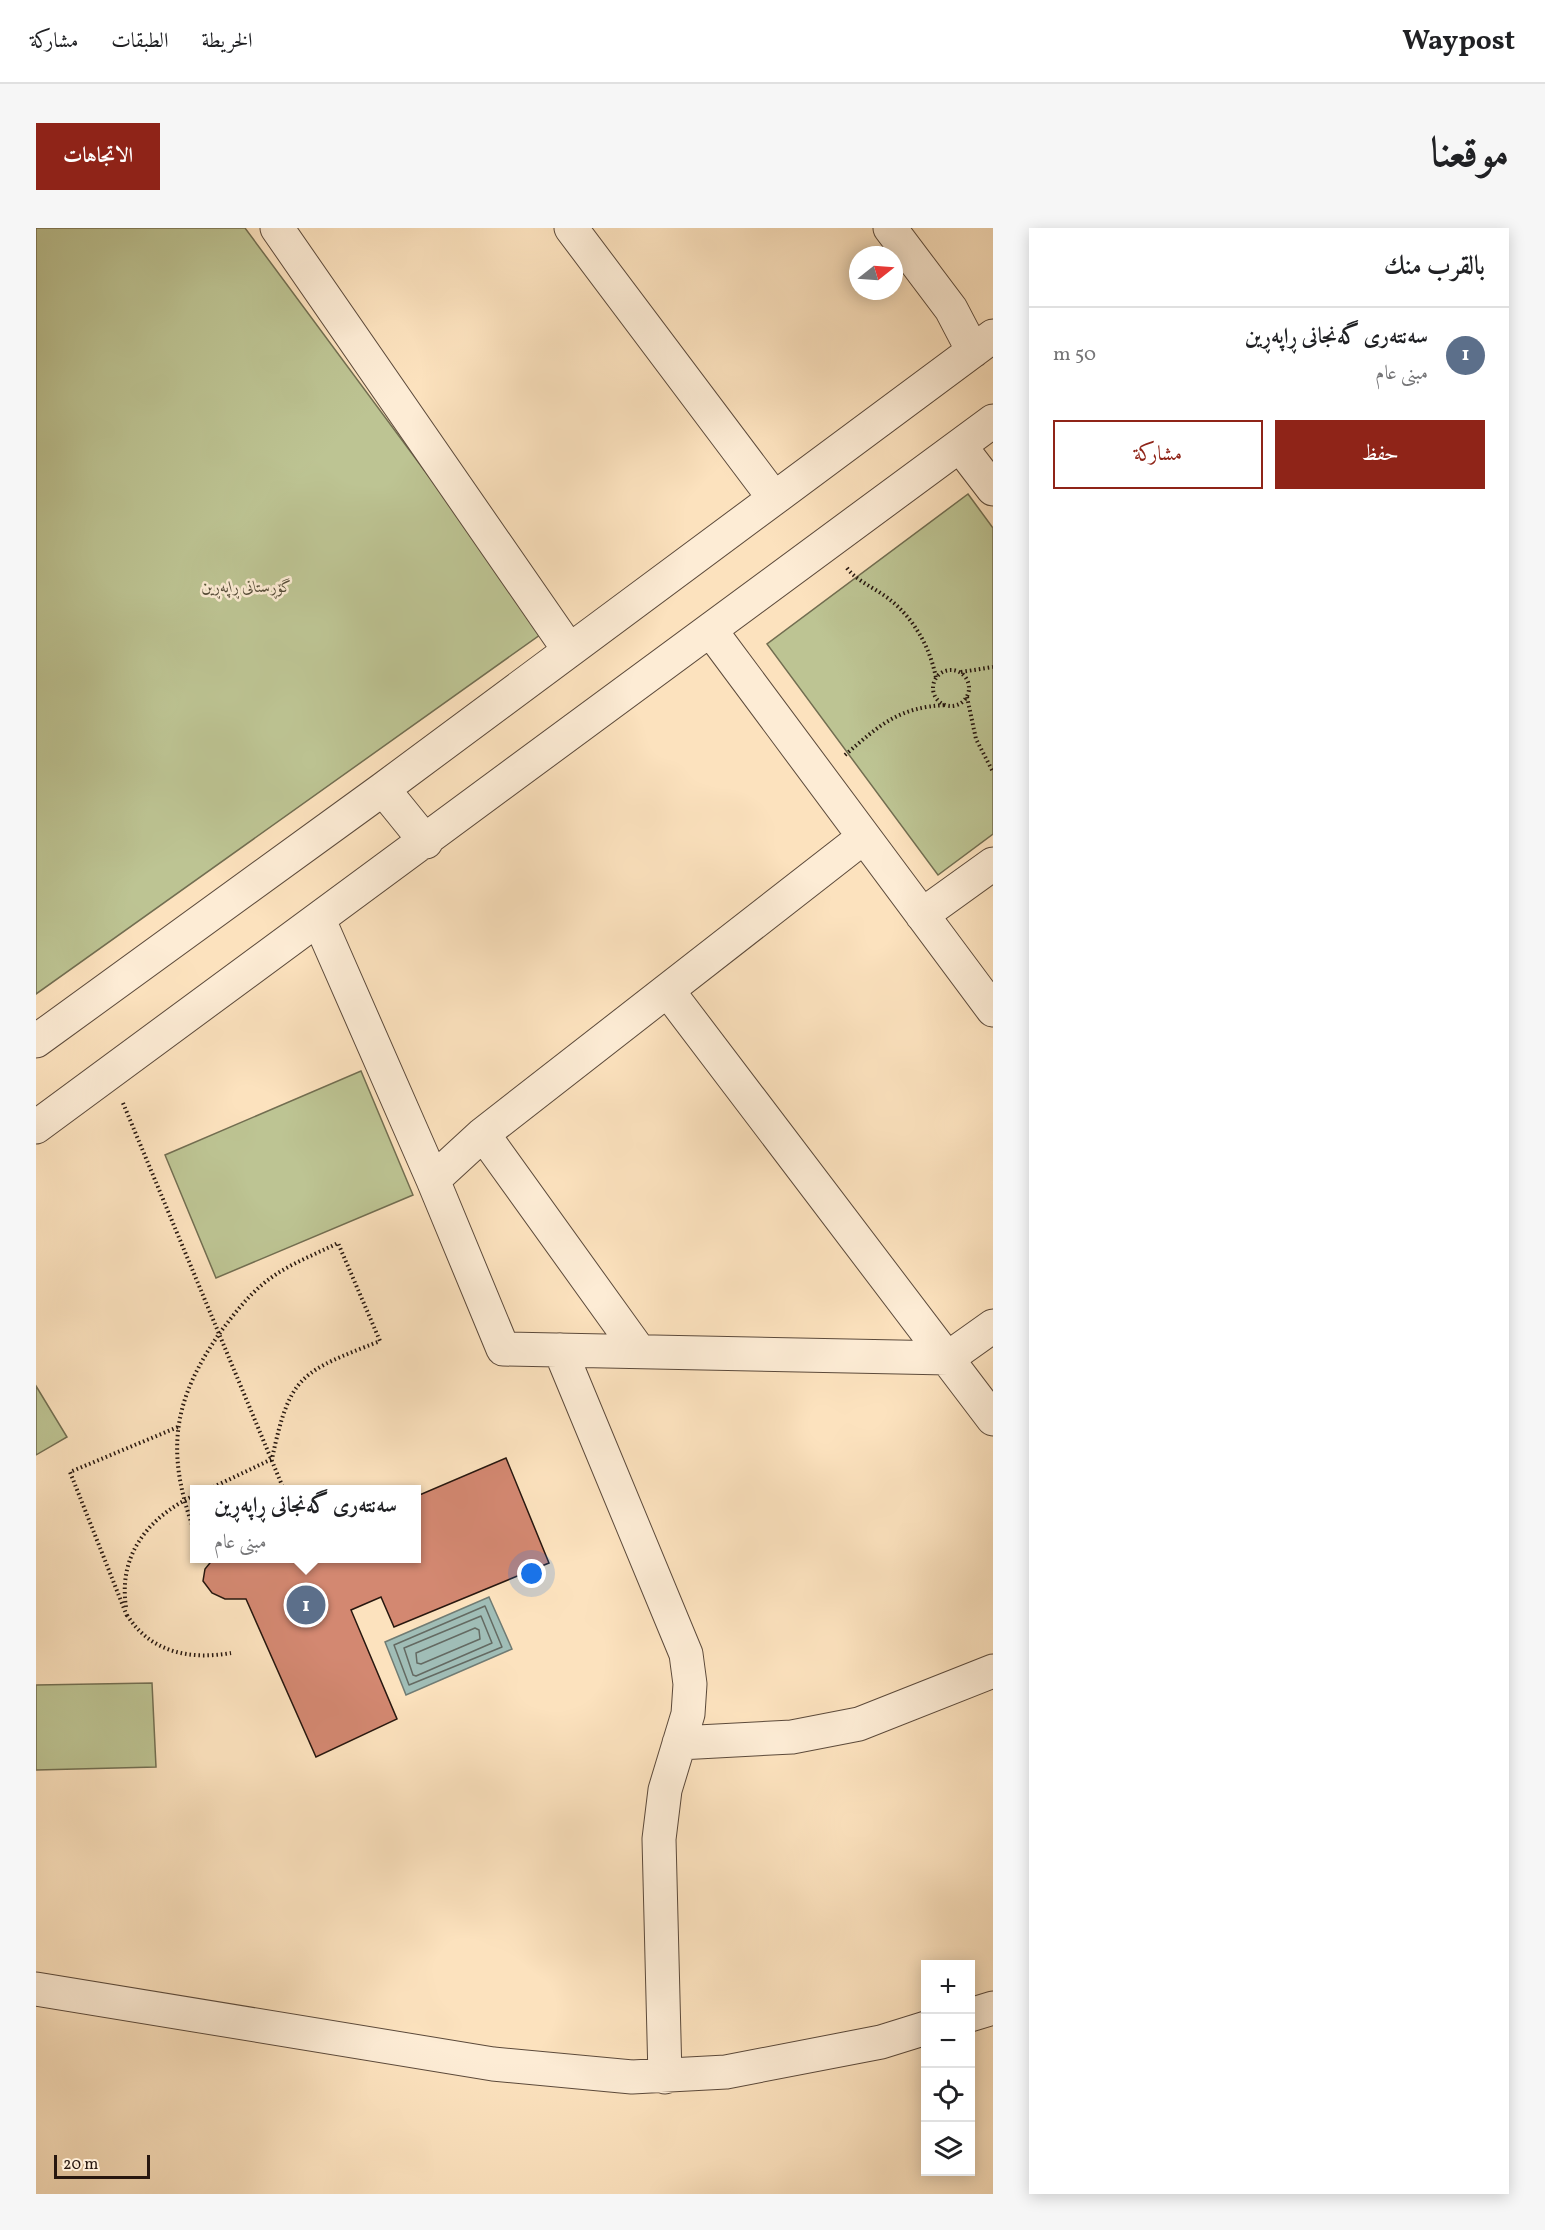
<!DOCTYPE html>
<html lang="ar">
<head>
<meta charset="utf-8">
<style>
  body { margin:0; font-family:Vollkorn,Amiri,serif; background:#f6f6f6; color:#202124; direction:rtl }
  .controls { position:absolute; right:18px; bottom:18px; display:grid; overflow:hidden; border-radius:0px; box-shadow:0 3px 15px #0003 }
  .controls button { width:54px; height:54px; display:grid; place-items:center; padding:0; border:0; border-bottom:2px solid #e0e0e0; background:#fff; color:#202124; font:30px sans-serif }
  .compass { position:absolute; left:813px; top:18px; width:54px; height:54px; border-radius:50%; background:#fff; box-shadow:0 3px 15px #0003; rotate:73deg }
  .scale { position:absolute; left:18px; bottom:15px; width:96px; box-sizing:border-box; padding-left:6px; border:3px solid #27170f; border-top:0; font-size:16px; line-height:21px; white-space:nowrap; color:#27170f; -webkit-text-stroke:4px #fdecd5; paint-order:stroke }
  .you { position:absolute; left:496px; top:1346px; width:21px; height:21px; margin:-15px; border:4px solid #fff; border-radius:50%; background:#1a73e8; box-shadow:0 0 0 9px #1a73e833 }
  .badge { display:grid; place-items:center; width:39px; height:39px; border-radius:50%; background:#8f2418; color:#fff; font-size:20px; font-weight:700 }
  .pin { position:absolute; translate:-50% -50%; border:3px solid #fff; box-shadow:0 2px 6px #0006 }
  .popup { position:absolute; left:154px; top:1257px; width:231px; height:78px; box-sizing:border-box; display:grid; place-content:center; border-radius:0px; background:#fff; filter:drop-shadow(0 2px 4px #0005); font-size:20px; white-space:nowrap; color:#757577 }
  .popup b { font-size:22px; color:#202124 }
  .popup::after { content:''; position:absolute; left:50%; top:100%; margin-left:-12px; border:12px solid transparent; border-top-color:#fff }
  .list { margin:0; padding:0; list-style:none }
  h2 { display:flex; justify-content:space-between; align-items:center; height:78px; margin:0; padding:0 24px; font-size:26px }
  h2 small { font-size:20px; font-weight:400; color:#757577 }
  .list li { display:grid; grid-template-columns:39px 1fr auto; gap:18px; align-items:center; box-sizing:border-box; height:96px; padding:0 24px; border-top:2px solid #e0e0e0 }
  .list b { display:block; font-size:22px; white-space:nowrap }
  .list p { margin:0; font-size:20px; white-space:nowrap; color:#757577 }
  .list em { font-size:20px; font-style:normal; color:#757577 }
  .actions { display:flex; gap:12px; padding:18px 24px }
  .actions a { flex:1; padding:14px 0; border:2px solid #8f2418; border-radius:0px; text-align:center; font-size:21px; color:#8f2418 }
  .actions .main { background:#8f2418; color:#fff }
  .icon { flex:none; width:33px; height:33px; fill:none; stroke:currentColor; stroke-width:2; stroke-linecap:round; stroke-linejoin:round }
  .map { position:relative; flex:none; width:957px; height:1966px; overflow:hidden; direction:ltr; border-radius:0px }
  header { display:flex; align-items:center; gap:36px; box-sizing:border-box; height:84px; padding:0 30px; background:#fff; border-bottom:2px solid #e0e0e0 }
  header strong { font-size:28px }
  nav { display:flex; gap:33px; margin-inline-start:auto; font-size:21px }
  .intro { display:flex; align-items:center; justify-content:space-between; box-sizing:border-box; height:144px; padding:0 36px }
  h1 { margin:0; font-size:42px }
  .button { padding:15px 27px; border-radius:0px; background:#8f2418; color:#fff; font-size:21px; font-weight:700 }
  main { display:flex; gap:36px; padding:0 36px }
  aside { flex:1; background:#fff; border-radius:0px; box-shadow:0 3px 15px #0003 }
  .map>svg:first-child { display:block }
  .green { fill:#bdc493; stroke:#726e51; stroke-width:1.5 }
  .water { fill:#a0bdb6; stroke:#707b73; stroke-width:1.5 }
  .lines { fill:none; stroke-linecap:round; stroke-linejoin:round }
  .shore { stroke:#646a62; stroke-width:1.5 }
  .building { fill:#d38871; stroke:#27170f; stroke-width:1.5 }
  .minor-casing { stroke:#5c4a3b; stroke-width:35 }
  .path { stroke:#27170f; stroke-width:4; stroke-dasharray:1.5 3; stroke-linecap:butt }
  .minor { stroke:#fdecd5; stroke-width:33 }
  .labels { text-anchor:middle; stroke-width:5; stroke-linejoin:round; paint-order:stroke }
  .park-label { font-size:16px; font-style:italic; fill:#544b37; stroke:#fdecd5 }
</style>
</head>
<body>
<header>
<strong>Waypost</strong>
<nav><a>الخريطة</a><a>الطبقات</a><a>مشاركة</a></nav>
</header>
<div class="intro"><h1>موقعنا</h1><a class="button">الاتجاهات</a></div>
<main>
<aside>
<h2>بالقرب منك<small></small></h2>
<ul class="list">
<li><span class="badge" style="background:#5c6f8a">1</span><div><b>سەنتەری گەنجانی ڕاپەڕین</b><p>مبنى عام</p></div><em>50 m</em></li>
</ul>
<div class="actions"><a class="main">حفظ</a><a>مشاركة</a></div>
</aside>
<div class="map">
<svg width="957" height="1966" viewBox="0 0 957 1966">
  <rect width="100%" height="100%" fill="#fce2be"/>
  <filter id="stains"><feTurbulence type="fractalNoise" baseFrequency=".00333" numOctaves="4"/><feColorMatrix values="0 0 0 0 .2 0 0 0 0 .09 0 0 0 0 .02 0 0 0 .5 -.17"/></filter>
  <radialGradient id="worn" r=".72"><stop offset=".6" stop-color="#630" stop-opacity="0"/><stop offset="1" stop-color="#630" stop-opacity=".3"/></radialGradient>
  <path class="green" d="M 0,0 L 209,0 L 508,404 L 0,766 Z
    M 932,266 L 957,300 L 957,606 L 902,647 L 731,416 Z
    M 325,843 L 377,967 L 180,1050 L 129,927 Z
    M 0,1158 L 31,1209 L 0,1227 Z
    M 116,1455 L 120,1539 L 0,1542 L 0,1457 Z"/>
  <path class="water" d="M 453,1369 L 476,1421 L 370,1467 L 349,1414 Z"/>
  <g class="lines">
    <path class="shore" d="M 449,1378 L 466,1419 L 373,1457 L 358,1417 Z
      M 445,1388 L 456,1415 L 380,1448 L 377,1447 L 368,1420 Z
      M 439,1400 L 443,1402 L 444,1411 L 385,1436 L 381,1435 L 380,1425 Z"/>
  </g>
  <path class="building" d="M 470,1230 L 513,1335 L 358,1399 L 345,1369 L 315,1382 L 361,1491 L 280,1529 L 210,1371 L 189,1371 L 176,1365 L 167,1353 L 169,1341 L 178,1330 L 381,1330 L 381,1268 Z"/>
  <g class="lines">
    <defs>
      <path id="minor" d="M 241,0 L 533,422
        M 535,0 L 738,270
        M 854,0 L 915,81 L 937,123
        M 924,218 L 957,261
        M 675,403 L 957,782
        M 347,561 L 390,614
        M 886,687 L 957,636
        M 283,692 L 397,952 L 467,1121 L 912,1130 L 957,1098
        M 632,763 L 957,1191
        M 0,813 L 347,561 L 957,108
        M 0,899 L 957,193
        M 447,906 L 603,1123
        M 397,952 L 447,906 L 828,609
        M 524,1122 L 650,1426 L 654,1456 L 652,1486 L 629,1562 L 623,1611 L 629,1849
        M 643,1515 L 756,1509 L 823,1496 L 957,1443
        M 0,1761 L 457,1836 L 596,1849 L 690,1844 L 845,1814 L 890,1800
        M 934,1787 L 957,1780"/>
    </defs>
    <use href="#minor" class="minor-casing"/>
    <path class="path" d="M 811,340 C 821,353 835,358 849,368 C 876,387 894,418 900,450
      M897 460a18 18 0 1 1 36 0a18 18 0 1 1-36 0Z
      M 925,444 L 957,439
      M 931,469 L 940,511 L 957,544
      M 809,527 C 844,497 862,479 911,477
      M 87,875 L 248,1262
      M 159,1305 C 129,1224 136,1172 186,1102 C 201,1082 216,1063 236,1049 C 256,1035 280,1026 302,1015 L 344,1113 C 266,1144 254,1145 236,1231 L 171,1262
      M 90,1379 C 82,1326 113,1289 159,1267
      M 91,1387 C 115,1425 154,1432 195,1425
      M 91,1388 L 34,1244 L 142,1199"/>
    <use href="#minor" class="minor"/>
  </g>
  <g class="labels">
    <g class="park-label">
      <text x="211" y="364">گۆڕستانی ڕاپەڕین</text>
    </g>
  </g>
  <rect width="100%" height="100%" filter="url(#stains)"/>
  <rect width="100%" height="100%" fill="url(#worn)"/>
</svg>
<div class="controls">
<button>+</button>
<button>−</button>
<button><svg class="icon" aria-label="locate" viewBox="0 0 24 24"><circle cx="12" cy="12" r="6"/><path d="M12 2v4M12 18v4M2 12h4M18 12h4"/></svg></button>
<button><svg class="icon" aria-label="layers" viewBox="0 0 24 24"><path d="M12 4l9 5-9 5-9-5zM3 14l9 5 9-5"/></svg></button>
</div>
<svg class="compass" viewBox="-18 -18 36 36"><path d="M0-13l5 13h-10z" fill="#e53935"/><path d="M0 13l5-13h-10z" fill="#757577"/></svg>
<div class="scale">20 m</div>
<div class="you"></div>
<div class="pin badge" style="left:270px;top:1377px;background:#5c6f8a">1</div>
<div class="popup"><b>سەنتەری گەنجانی ڕاپەڕین</b>مبنى عام</div>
</div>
</main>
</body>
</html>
